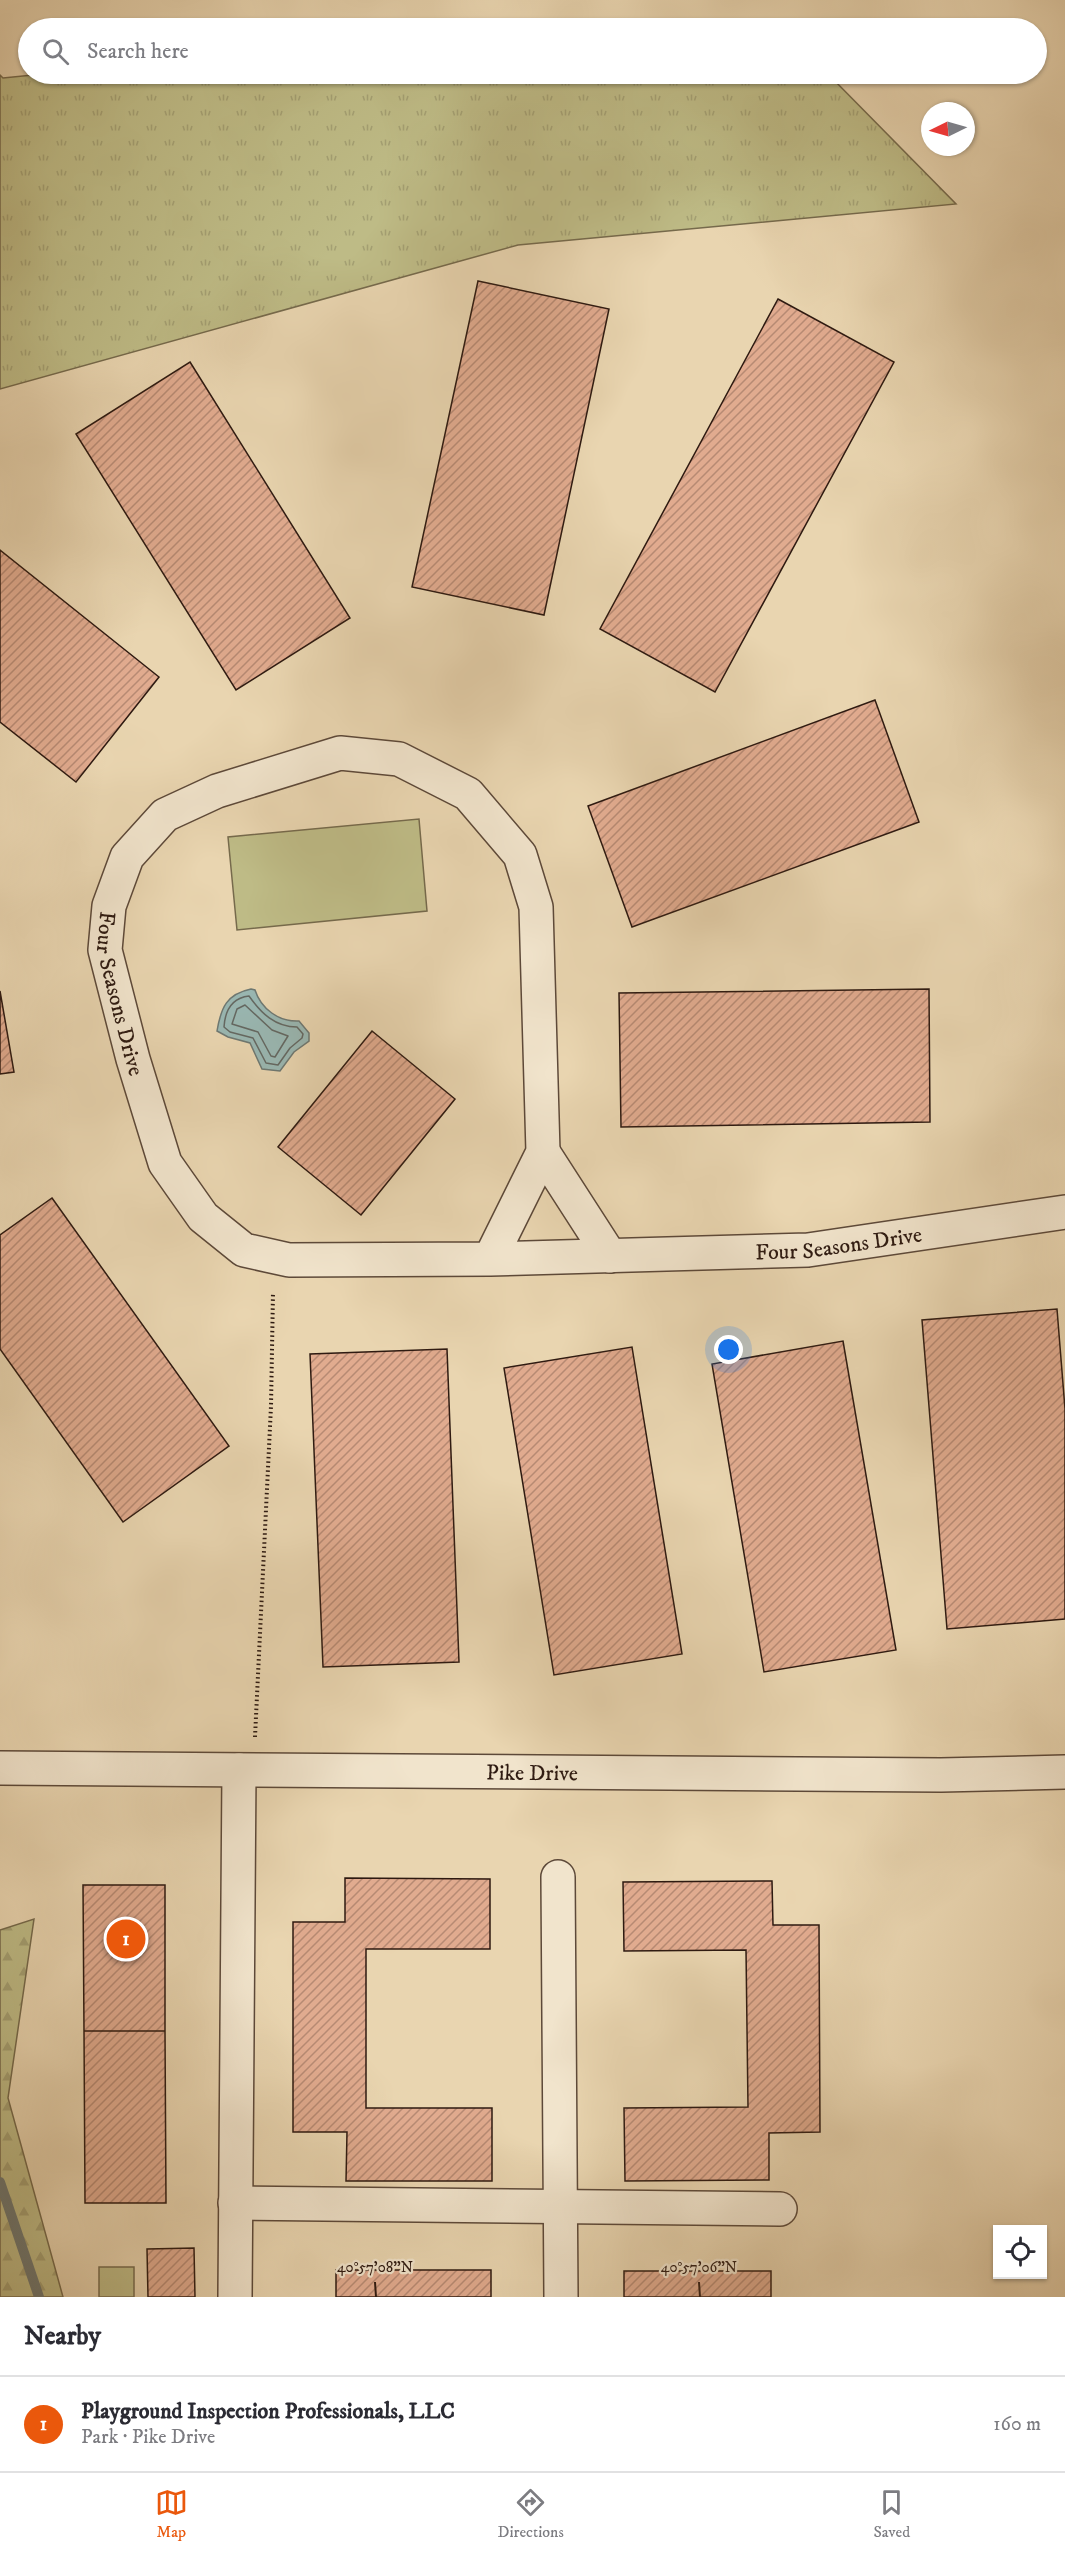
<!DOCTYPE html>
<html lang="en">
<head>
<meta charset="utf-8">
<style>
  body { margin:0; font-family:"IM FELL DW Pica",serif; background:#f7f7f7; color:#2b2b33 }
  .controls { position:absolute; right:18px; bottom:18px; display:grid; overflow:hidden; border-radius:0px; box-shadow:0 2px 4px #0004 }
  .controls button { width:54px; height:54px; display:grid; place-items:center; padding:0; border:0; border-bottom:2px solid #e1e1e2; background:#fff; color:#2b2b33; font:30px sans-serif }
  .compass { position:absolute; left:921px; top:102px; width:54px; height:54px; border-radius:50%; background:#fff; box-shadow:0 2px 4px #0004; rotate:265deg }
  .you { position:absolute; left:729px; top:1350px; width:21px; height:21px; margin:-15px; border:4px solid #fff; border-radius:50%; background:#1a73e8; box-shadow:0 0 0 9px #1a73e833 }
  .badge { display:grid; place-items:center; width:39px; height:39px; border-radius:50%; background:#ea580c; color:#fff; font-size:20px; font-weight:700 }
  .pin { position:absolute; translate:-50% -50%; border:3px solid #fff; box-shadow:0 2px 6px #0006 }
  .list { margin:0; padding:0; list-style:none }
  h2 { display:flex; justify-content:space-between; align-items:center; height:78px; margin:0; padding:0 24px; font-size:26px }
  h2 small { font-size:20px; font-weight:400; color:#7c7c81 }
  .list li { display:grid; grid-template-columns:39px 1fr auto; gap:18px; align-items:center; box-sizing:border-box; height:96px; padding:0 24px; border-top:2px solid #e1e1e2 }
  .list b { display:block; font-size:22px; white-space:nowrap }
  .list p { margin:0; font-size:20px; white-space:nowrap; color:#7c7c81 }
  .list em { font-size:20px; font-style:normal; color:#7c7c81 }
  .icon { flex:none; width:33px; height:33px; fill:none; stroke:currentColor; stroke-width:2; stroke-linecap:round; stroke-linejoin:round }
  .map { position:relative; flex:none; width:1065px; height:2297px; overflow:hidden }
  .search { position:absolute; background:#fff; box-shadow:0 2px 4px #0004; left:18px; right:18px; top:18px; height:66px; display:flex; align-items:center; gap:15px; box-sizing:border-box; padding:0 21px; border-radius:33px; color:#7c7c81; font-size:22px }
  .sheet { height:174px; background:#fff }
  nav { display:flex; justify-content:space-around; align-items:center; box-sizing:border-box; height:84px; border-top:2px solid #e1e1e2; background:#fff; font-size:16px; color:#7c7c81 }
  nav a { display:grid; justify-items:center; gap:3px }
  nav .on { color:#ea580c }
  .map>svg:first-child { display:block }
  .grass { fill:url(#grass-tufts); stroke:#766a4c; stroke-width:1.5 }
  .forest { fill:url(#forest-firs); stroke:#766a4c; stroke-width:1.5 }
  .pitch { fill:#bebb86; stroke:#766a4c; stroke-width:1.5 }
  .water { fill:#99b7b2; stroke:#6e7872; stroke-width:1.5 }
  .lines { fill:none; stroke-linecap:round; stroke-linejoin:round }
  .shore { stroke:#646862; stroke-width:1.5 }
  .stream { stroke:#6e7872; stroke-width:10 }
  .building { fill:url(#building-hatch); stroke:#2e1a11; stroke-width:1.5 }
  .minor-casing { stroke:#5d4939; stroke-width:36 }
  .path { stroke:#2e1a11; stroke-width:4; stroke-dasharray:1.5 3; stroke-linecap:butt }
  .minor { stroke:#f1e4cc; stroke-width:33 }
  .ticks { fill:none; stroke:#2e1a11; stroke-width:2 }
  .labels { text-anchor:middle; stroke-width:4.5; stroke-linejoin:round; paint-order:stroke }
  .street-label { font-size:22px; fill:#2e1a11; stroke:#f1e4cc }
  .ticks-label { font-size:15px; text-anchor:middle; fill:#2e1a11; stroke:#f1e4cc; stroke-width:4.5; stroke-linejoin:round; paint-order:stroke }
</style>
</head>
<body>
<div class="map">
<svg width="1065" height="2297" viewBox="0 0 1065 2297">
  <defs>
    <pattern id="grass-tufts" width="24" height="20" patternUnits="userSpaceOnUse" patternTransform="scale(1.5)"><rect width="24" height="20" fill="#bebb86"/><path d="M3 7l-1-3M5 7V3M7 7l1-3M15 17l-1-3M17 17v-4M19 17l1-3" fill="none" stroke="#a4a073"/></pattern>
    <pattern id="forest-firs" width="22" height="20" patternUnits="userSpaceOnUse" patternTransform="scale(1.5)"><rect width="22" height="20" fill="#bebb86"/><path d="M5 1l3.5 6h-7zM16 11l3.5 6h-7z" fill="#a4a073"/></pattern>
    <pattern id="building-hatch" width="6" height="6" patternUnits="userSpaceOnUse" patternTransform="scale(1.5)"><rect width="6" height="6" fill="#e1ab8f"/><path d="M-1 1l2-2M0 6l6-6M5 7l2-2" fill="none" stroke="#b78a73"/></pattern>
  </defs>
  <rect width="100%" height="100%" fill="#e9d5b0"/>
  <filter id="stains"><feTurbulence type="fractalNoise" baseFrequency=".00333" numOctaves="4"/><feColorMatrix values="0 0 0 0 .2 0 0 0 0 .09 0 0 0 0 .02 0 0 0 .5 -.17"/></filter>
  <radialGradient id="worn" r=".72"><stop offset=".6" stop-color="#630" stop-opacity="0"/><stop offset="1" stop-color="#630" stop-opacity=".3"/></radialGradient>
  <path class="grass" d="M 43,74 L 828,74 L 956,204 L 518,245 L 0,389 L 0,75 L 3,78 Z"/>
  <path class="forest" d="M 34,1919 L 8,2098 L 63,2297 L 0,2297 L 0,1930 Z"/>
  <path class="pitch" d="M 419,819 L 427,911 L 237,930 L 228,837 Z
    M 99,2267 L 134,2267 L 134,2297 L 99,2297 Z"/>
  <path class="water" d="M 251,989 L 255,990 C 261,1009 279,1022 299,1021 L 309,1033 L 309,1041 L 294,1052 L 280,1071 L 262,1069 L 250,1043 L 228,1037 L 217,1031 C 221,1007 227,994 251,989 Z"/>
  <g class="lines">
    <path class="shore" d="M 249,996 C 261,1013 275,1027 297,1027 L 303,1034 L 302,1038 L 290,1048 L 278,1065 L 266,1063 L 253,1038 L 230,1032 L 224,1027 C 225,1011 232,998 249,996 Z
      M 245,1005 L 272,1030 L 288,1036 L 275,1057 L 271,1056 L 258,1032 L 232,1024 L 237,1009 Z"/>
    <path class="stream" d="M 0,2182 L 39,2297"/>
  </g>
  <path class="building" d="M 478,281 L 609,309 L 544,615 L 412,587 Z
    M 778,299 L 894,362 L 715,692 L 600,629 Z
    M 190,362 L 350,618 L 236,690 L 76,434 Z
    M 0,550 L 159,677 L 76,782 L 0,722 Z
    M 875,700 L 919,822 L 632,927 L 588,806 Z
    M 929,989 L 930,1122 L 621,1127 L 619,993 Z
    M 0,991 L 14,1072 L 0,1074 Z
    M 372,1031 L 455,1099 L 361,1215 L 278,1147 Z
    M 52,1198 L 229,1446 L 123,1522 L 0,1349 L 0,1235 Z
    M 1057,1309 L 1065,1409 L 1065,1619 L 947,1629 L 922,1320 Z
    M 843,1341 L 896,1650 L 764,1672 L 712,1364 Z
    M 632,1347 L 682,1654 L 554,1675 L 504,1368 Z
    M 447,1349 L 459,1662 L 323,1667 L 310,1354 Z
    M 345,1878 L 490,1879 L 490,1949 L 366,1949 L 366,2108 L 492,2108 L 492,2181 L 346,2181 L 347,2132 L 293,2132 L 293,1922 L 345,1922 Z
    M 772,1881 L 773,1925 L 819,1925 L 820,2132 L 769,2133 L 769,2180 L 625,2181 L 624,2108 L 748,2107 L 746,1950 L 624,1951 L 623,1882 Z
    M 83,1885 L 165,1885 L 165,2031 L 84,2031 Z
    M 84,2031 L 165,2031 L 166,2203 L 85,2203 Z
    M 194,2248 L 195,2297 L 148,2297 L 147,2249 Z
    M 336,2270 L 491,2270 L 491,2297 L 336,2297 Z
    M 624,2271 L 771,2271 L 771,2297 L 624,2297 Z"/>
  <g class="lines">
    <defs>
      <g id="minor">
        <path d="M 543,1152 L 610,1256"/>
        <path id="s1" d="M 490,1259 L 543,1152 L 536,907 L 520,855 L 468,794 L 399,759 L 340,753 L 217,791 L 165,815 L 127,857 L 109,906 L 105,950 L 133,1059 L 165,1163 L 203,1217 L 244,1250 L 289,1260 L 490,1259 L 808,1250 L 1065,1212"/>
        <path id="s2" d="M 0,1768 L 941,1775 L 1065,1772"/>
        <path d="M 558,1877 L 561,2297"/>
        <path d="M 235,2203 L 780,2209"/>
        <path d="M 235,2297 L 239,1770"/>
      </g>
    </defs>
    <use href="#minor" class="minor-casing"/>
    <path class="path" d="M 255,1737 L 271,1406 L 273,1292"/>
    <use href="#minor" class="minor"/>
  </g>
  <path class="ticks" d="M 375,2282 L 376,2297M 699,2282 L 700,2297"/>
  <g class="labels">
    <g class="street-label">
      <text dy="8" stroke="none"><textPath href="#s1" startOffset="1020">Four Seasons Drive</textPath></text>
      <text dy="8" stroke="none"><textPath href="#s1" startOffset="1911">Four Seasons Drive</textPath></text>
      <text dy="8" stroke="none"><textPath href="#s2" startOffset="532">Pike Drive</textPath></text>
    </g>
  </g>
  <g class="ticks-label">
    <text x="375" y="2272">40°57'08"N</text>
    <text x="699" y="2272">40°57'06"N</text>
  </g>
  <rect width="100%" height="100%" filter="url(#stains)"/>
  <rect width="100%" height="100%" fill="url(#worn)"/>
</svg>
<div class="controls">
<button><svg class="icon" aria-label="locate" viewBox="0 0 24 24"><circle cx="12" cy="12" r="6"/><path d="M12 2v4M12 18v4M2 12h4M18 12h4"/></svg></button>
</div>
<svg class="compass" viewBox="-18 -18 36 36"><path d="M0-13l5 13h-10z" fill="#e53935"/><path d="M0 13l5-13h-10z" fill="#7c7c81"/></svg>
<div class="you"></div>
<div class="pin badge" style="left:126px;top:1939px">1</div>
<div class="search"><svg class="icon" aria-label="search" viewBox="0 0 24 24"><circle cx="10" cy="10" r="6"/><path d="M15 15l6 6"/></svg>Search here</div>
</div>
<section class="sheet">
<h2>Nearby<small></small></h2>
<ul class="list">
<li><span class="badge">1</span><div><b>Playground Inspection Professionals, LLC</b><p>Park · Pike Drive</p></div><em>160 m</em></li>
</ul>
</section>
<nav>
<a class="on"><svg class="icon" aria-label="map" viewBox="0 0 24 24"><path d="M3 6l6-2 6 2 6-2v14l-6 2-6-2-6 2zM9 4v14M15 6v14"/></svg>Map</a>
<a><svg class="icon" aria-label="directions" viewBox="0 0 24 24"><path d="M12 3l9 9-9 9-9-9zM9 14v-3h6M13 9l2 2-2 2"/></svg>Directions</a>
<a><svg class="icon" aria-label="saved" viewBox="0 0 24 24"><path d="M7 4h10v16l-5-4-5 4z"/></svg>Saved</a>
</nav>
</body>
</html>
